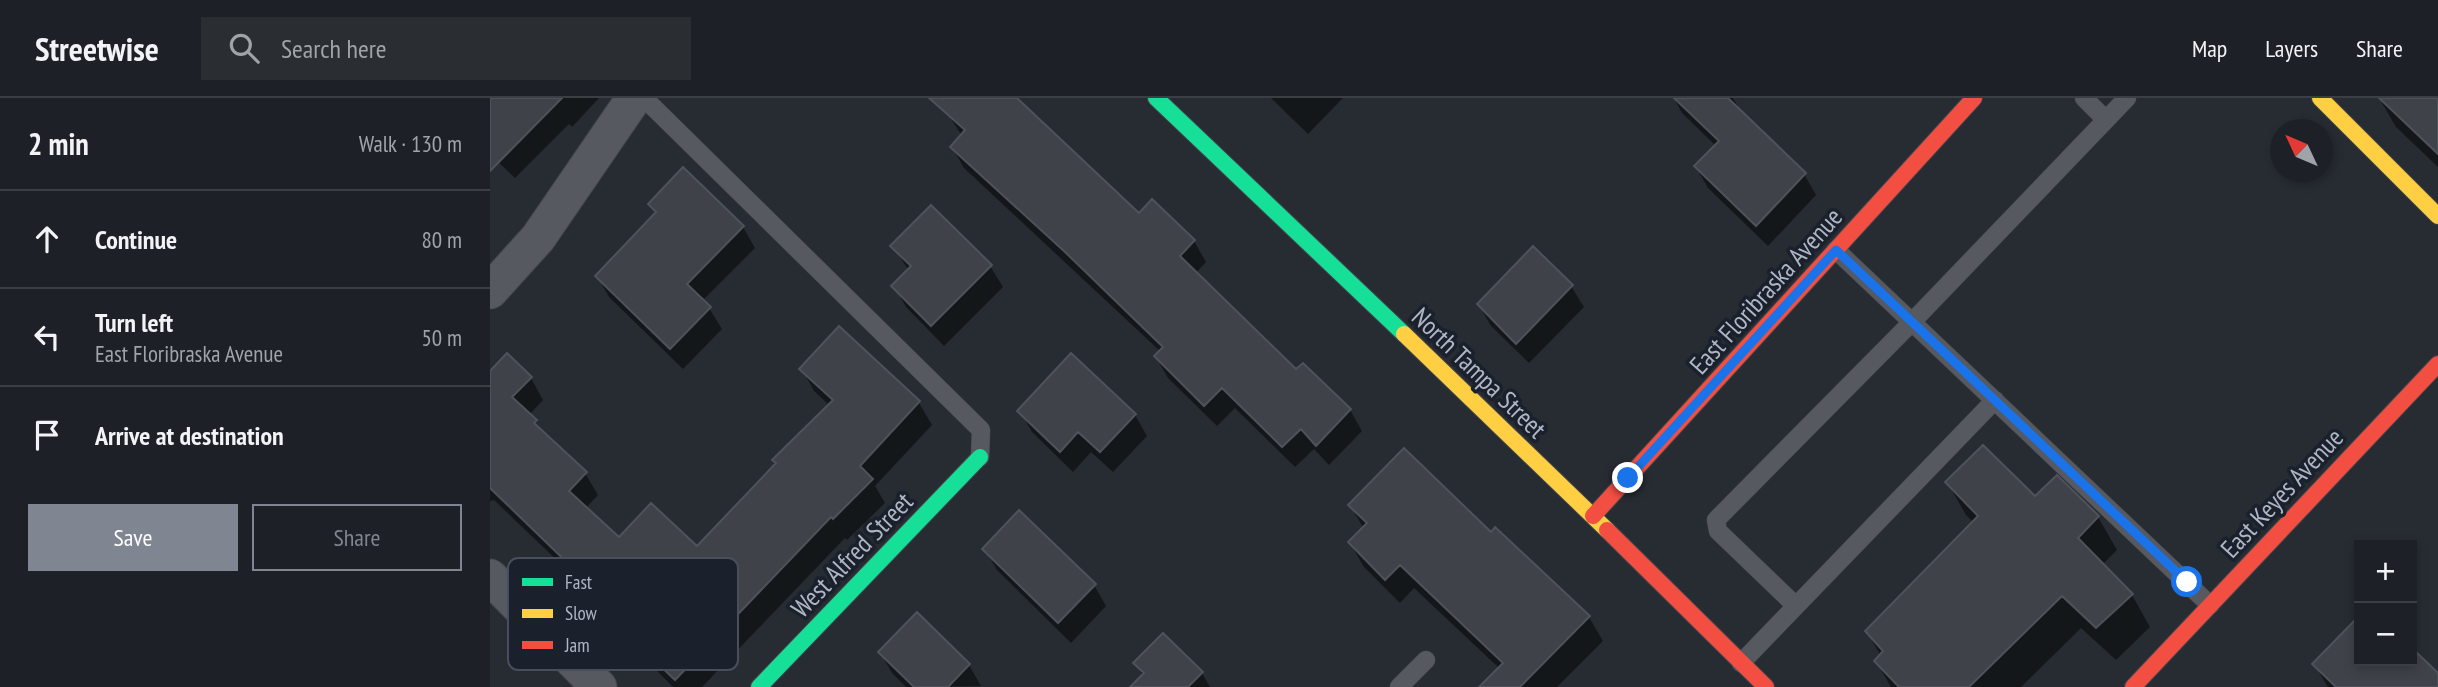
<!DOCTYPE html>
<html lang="en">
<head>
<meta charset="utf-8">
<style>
  body { margin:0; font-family:"PT Sans Narrow",sans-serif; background:#2a2d32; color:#f1f3f6 }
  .controls { position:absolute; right:21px; bottom:21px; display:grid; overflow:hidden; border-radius:0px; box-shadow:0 4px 10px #0003 }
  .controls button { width:63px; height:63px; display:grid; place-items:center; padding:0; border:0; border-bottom:2px solid #3b3e43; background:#1d2026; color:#f1f3f6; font:35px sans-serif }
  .compass { position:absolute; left:1780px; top:21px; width:63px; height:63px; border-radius:50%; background:#1d2026; box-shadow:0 4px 10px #0003; rotate:314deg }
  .stop { position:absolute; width:21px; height:21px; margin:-16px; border:5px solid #1a73e8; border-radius:50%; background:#fff }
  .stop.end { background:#1a73e8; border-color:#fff; box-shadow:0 2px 7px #0008 }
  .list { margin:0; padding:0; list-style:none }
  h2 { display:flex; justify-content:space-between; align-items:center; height:91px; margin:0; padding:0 28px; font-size:30px }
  h2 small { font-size:23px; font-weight:400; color:#a0a3a7 }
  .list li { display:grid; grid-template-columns:46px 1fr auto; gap:21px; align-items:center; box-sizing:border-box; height:98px; padding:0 28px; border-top:2px solid #3b3e43 }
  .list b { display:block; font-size:26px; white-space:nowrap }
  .list p { margin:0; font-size:23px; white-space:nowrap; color:#a0a3a7 }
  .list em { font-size:23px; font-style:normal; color:#a0a3a7 }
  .actions { display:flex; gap:14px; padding:21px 28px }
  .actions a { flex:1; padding:16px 0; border:2px solid #808691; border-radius:0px; text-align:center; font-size:24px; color:#808691 }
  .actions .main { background:#808691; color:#fff }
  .icon { flex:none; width:38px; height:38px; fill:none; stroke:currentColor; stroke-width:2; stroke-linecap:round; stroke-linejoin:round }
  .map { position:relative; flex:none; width:1948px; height:589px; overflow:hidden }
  header { display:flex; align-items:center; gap:42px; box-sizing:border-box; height:98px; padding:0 35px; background:#1d2026; border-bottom:2px solid #3b3e43 }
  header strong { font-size:33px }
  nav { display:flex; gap:38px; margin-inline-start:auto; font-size:24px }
  .search { width:490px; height:63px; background:#2a2d32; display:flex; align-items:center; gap:18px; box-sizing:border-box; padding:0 24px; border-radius:0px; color:#a0a3a7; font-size:26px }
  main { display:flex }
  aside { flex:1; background:#1d2026 }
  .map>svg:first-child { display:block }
  .shadow { fill:#0007 }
  .building { fill:#3f4349; stroke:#4e525a; stroke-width:2 }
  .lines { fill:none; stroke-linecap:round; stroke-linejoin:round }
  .lane-casing { stroke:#43464b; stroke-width:19 }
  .street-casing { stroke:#43464b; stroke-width:37 }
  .fast-casing { stroke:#43464b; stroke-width:18 }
  .slow-casing { stroke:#43464b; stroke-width:18 }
  .jam-casing { stroke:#43464b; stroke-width:18 }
  .lane { stroke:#565960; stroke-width:18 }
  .street { stroke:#565960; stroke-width:35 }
  .fast { stroke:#16e098; stroke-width:16 }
  .slow { stroke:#ffcf43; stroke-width:16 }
  .jam { stroke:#f24e42; stroke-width:16 }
  .route { stroke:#1a73e8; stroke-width:9 }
  .labels { text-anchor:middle; stroke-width:7; stroke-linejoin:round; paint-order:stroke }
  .street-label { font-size:26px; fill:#b0b7c4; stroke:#1b212c }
  .key { fill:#1b212c; stroke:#484e5a; stroke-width:2 }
  .key-label { font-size:19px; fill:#b0b7c4 }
</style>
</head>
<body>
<header>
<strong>Streetwise</strong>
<div class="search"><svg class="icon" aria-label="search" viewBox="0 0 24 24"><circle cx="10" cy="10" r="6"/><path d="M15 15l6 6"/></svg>Search here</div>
<nav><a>Map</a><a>Layers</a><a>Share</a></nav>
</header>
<main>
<aside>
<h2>2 min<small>Walk · 130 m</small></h2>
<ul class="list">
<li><svg class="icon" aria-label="ahead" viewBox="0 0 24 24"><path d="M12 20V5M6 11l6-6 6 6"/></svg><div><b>Continue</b></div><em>80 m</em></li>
<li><svg class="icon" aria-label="left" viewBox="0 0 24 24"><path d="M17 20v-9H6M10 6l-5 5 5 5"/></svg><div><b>Turn left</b><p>East Floribraska Avenue</p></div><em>50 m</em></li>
<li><svg class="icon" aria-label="arrive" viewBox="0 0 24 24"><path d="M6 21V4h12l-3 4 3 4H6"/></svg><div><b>Arrive at destination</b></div></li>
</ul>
<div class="actions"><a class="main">Save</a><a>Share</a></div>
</aside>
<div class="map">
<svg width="1948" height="589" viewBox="0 0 1948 589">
  <rect width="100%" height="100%" fill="#272b32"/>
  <path class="shadow" d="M 0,0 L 109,0 L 82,29 L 79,26 L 25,80 L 5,61 L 0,66 Z
    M 468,0 L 525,0 L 650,118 L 663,104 L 704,143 L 716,164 L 705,176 L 806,273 L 813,267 L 860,312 L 872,333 L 839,367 L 824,351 L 805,369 L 745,310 L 727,328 L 678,280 L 666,259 L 671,254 L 474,70 L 462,49 L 472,38 L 456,13 Z
    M 781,0 L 853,0 L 818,36 Z
    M 1184,0 L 1243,0 L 1254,18 L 1314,76 L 1326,97 L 1278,148 L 1218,90 L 1206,69 L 1226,48 L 1192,15 Z
    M 1889,0 L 1948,0 L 1948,69 L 1906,29 Z
    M 160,107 L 253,129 L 265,150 L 212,203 L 219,210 L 232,231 L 193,271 L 119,199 L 107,178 L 166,117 Z
    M 403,148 L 500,168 L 513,189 L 454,248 L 416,209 L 404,188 L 419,173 Z
    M 1081,188 L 1094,209 L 1039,265 L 1001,228 L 989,207 Z
    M 349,230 L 429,305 L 442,327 L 385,388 L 395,405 L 357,442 L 355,440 L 212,589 L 183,589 L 157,563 L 145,540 L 105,503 L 100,494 L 4,402 L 0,403 L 0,275 L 41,280 L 53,302 L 39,317 L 51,333 L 95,375 L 108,397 L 95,411 L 129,442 L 207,451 L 339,307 L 324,293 L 312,271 Z
    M 530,313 L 645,317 L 657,338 L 623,374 L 601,354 L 583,374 L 542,334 Z
    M 1457,384 L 1545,400 L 1608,419 L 1627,452 L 1612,467 L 1642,497 L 1660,529 L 1626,562 L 1591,530 L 1531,589 L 1401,589 L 1386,563 L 1391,558 L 1377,534 L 1484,425 L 1476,417 Z
    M 860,407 L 1001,437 L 1005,432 L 1099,519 L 1113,543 L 1067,589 L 991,589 L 1009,570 L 924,490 L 910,505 L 874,469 L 860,445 L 874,431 Z
    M 495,451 L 604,487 L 616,508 L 581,545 L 507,472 Z
    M 1869,521 L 1869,563 L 1922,563 L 1922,553 L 1948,578 L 1948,589 L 1838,589 L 1824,566 Z
    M 390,554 L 479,567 L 491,588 L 416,589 L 402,575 Z
    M 646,565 L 712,575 L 720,589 L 644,589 L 653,578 Z"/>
  <path class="building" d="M 0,0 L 72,0 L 0,73 Z
    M 439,0 L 527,0 L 649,115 L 662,101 L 705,142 L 690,158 L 806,271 L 813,265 L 861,311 L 826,348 L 811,331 L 792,349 L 732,290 L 714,308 L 664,258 L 673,249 L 575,154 L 460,49 L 475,32 Z
    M 1184,0 L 1238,0 L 1316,75 L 1266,128 L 1204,68 L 1229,43 Z
    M 1889,0 L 1948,0 L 1948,56 Z
    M 193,69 L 254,128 L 197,186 L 221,209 L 180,251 L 105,178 L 166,114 L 158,106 Z
    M 441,107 L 502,167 L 441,228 L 401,188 L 421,168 L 400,148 Z
    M 1043,148 L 1083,187 L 1026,246 L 987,206 Z
    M 349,228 L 430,303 L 370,368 L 383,381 L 343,421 L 341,419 L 185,582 L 142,541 L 148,534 L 90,481 L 92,479 L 0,390 L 0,273 L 17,255 L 42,279 L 22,299 L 47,322 L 44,325 L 97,374 L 79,393 L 129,439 L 161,405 L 207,448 L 286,365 L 282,362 L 343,302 L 309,271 Z
    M 581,255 L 646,316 L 610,354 L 588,334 L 570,354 L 527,313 Z
    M 1493,347 L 1545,398 L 1567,377 L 1609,418 L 1588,440 L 1643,496 L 1606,530 L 1572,498 L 1479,589 L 1409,589 L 1384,563 L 1393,553 L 1375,533 L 1488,418 L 1455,384 Z
    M 914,350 L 1001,434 L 1005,429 L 1100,518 L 1030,589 L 989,589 L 1013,565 L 910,467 L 895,482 L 858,444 L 877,425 L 858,407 Z
    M 529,412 L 606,486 L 568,525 L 492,451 Z
    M 427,514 L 480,566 L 458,589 L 424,589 L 388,554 Z
    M 1869,518 L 1869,563 L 1922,563 L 1922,550 L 1948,575 L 1948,589 L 1846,589 L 1822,566 Z
    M 673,535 L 713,574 L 698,589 L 640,589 L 654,575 L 643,565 Z"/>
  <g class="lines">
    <defs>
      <path id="lane" d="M 154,0 L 491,332 L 490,359
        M 1594,0 L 1616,22
        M 1346,152 L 1720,507
        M 1505,302 L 1306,508 L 1228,433 L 1226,422 L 1422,224 L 1637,0
        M 1251,565 L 1306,508
        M 909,589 L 936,562"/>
      <path id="street" d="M 0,193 L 48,140 L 144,0
        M 0,479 L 109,589"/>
      <path id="fast" d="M 666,0 L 914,236
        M 269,589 L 490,359"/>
      <path id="slow" d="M 1830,0 L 1948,118
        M 914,236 L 1117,432"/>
      <path id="jam" d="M 1103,418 L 1484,0
        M 1117,432 L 1276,589
        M 1643,589 L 1948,266"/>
    </defs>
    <use href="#lane" class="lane-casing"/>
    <use href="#street" class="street-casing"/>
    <use href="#fast" class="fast-casing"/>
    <use href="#slow" class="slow-casing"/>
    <use href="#jam" class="jam-casing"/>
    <use href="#lane" class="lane"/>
    <use href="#street" class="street"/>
    <use href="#fast" class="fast"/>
    <use href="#slow" class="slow"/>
    <use href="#jam" class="jam"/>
  </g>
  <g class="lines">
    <path class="route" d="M 1138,380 L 1346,152 L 1697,484"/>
  </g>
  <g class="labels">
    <g class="street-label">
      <text transform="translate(1276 193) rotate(-48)" y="9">East Floribraska Avenue</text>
      <text transform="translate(989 275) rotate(44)" y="9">North Tampa Street</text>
      <text transform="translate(1792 395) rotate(-47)" y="9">East Keyes Avenue</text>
      <text transform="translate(362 457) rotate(-46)" y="9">West Alfred Street</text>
    </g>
  </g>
  <rect x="18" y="460" width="230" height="112" rx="10" class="key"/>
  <rect x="32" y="480" width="31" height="8" fill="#16e098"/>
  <rect x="32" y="511" width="31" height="9" fill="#ffcf43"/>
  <rect x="32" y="543" width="31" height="8" fill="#f24e42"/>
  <g class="key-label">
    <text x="75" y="491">Fast</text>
    <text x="75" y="522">Slow</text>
    <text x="75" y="554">Jam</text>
  </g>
</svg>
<div class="controls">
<button>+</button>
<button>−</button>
</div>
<svg class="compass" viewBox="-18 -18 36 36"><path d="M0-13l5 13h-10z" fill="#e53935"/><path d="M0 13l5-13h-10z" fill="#a0a3a7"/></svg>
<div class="stop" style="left:1697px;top:484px"></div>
<div class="stop end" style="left:1138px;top:380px"></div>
</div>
</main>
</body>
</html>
